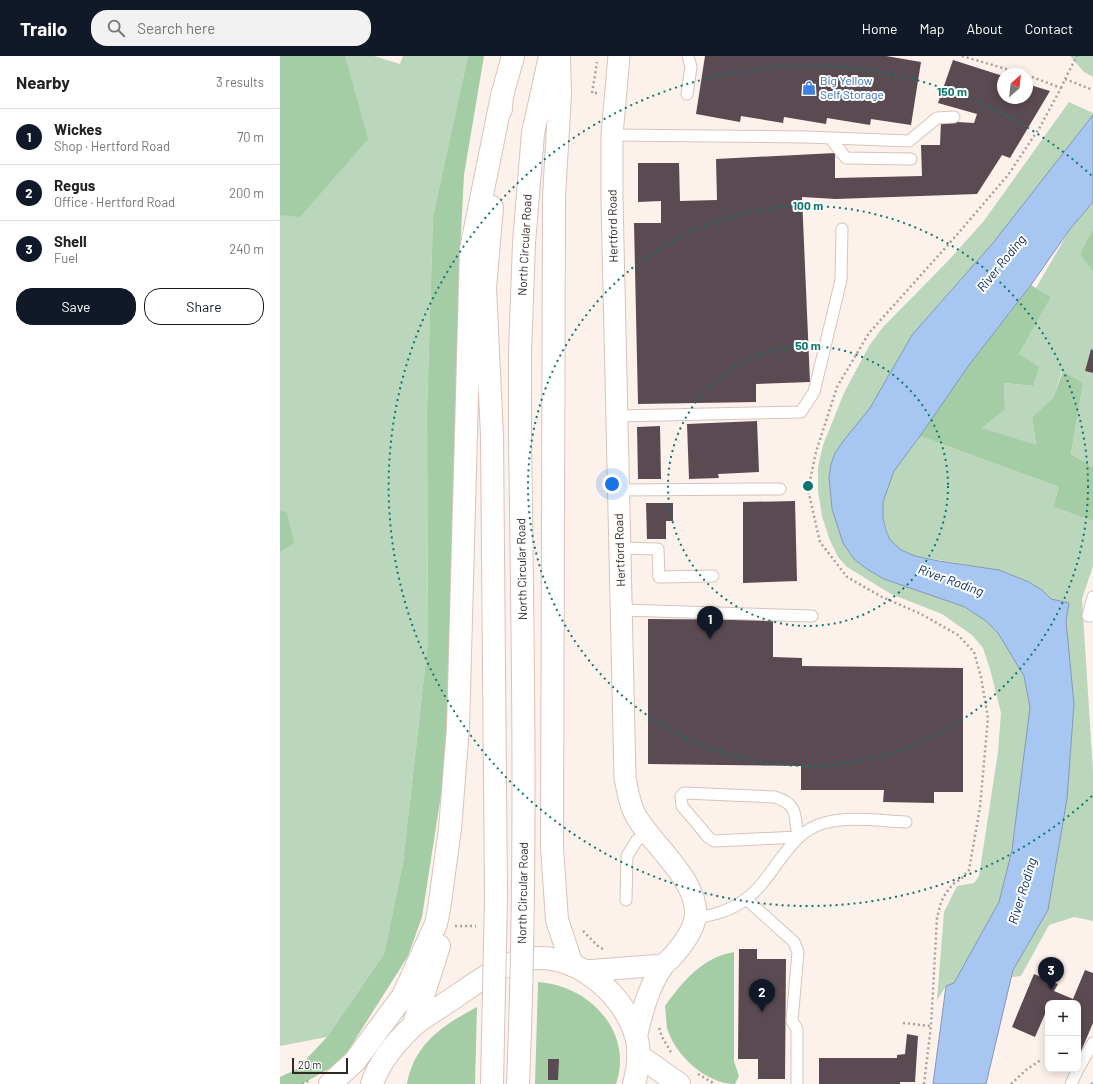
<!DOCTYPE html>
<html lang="en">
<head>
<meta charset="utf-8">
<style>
  body { margin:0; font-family:Barlow,sans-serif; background:#f2f2f2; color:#222 }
  .controls { position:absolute; right:12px; bottom:12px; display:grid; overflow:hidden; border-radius:8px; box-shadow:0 2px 10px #0003 }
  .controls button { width:36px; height:36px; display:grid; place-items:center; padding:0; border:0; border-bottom:1px solid #e0e0e0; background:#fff; color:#222; font:20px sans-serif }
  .compass { position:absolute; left:717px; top:12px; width:36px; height:36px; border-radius:50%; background:#fff; box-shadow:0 2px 10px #0003; rotate:27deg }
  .scale { position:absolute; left:12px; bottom:10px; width:56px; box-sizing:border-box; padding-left:4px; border:2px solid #2f2825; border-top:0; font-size:11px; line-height:14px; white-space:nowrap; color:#2f2825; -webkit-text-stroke:3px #fff; paint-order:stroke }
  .you { position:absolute; left:332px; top:428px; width:14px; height:14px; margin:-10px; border:3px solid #fff; border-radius:50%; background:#1a73e8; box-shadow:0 0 0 6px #1a73e833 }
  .badge { display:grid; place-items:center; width:26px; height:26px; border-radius:50%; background:#111827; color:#fff; font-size:13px; font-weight:700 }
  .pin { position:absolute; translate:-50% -33px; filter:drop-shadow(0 1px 2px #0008) }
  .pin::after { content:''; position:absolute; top:21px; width:14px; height:12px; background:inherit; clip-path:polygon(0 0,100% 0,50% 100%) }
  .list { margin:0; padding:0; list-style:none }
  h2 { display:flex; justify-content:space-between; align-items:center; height:52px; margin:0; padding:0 16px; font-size:17px }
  h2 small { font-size:13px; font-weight:400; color:#767676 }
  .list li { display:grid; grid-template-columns:26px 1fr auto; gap:12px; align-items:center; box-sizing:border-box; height:56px; padding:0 16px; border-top:1px solid #e0e0e0 }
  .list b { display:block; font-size:15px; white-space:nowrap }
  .list p { margin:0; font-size:13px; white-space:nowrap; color:#767676 }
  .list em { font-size:13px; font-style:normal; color:#767676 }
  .actions { display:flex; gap:8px; padding:12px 16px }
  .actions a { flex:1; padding:9px 0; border:1px solid #111827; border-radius:16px; text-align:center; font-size:14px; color:#111827 }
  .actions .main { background:#111827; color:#fff }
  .icon { flex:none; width:22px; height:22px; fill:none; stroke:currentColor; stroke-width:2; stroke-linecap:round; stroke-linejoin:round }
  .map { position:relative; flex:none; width:813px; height:1028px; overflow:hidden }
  header { display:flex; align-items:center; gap:24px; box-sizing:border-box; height:56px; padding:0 20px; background:#111827; color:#fff }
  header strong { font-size:19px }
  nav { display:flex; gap:22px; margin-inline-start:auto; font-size:14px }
  .search { width:280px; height:36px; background:#f2f2f2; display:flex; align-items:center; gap:10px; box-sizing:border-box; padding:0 14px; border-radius:16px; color:#767676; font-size:15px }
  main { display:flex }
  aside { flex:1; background:#fff }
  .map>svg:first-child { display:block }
  .green { fill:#bad6bb }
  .forest { fill:#a4cda6 }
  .water { fill:#a7c7f2; stroke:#8397b4 }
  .building { fill:#5a4a52 }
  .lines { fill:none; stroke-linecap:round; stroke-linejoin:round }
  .service-casing { stroke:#d6c4bb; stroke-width:13 }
  .minor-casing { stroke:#d6c4bb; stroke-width:23 }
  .primary-casing { stroke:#d6c4bb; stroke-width:24 }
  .trunk-casing { stroke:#d6c4bb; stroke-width:24 }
  .path { stroke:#a99f9b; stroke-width:2.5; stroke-dasharray:2 3; stroke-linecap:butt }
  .service { stroke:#fff; stroke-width:11 }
  .minor { stroke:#fff; stroke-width:21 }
  .primary { stroke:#fff; stroke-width:22 }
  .trunk { stroke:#fff; stroke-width:22 }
  .trunk-bridge-casing { stroke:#d6c4bb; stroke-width:24; stroke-linecap:butt }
  .trunk-bridge { stroke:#fff; stroke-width:22 }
  .ring { fill:none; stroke:#0f766e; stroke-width:2; stroke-dasharray:2 4 }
  .labels { text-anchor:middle; stroke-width:4; stroke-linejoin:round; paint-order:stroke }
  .shop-label { font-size:12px; fill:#366cbe; stroke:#fff; text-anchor:start }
  .street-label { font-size:12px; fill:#2f2825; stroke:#fff }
  .water-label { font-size:13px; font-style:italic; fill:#002759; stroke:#fff }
  .centre { fill:#0f766e; stroke:#fff; stroke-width:2 }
  .ring-label { font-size:12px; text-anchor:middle; font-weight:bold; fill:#0f766e; stroke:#fff; stroke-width:4; stroke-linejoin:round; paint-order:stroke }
</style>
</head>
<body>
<header>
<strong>Trailo</strong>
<div class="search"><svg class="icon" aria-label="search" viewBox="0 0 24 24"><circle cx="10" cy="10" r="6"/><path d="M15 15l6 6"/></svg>Search here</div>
<nav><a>Home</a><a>Map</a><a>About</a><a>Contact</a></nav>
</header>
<main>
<aside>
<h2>Nearby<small>3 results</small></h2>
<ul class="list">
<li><span class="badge">1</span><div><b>Wickes</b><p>Shop · Hertford Road</p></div><em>70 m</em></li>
<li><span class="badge">2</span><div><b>Regus</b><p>Office · Hertford Road</p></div><em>200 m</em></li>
<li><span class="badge">3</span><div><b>Shell</b><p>Fuel</p></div><em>240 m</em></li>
</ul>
<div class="actions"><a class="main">Save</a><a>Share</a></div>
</aside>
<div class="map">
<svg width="813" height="1028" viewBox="0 0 813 1028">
  <rect width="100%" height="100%" fill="#fdf1ec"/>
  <path class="green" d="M 0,0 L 94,0 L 120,8 L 123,0 L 188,0 L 153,160 L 147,356 L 148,585 L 123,807 L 104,898 L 47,981 L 0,990 Z
    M 790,0 L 813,0 L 813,21 L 804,16 Z
    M 789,46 L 813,57 L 813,59 L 713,187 L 632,279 L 590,352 L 551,408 L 549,421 L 552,453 L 563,487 L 574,503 L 587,513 L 604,523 L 685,551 L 706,565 L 718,577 L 744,620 L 750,651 L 732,793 L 719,846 L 674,927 L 666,930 L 657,944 L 664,856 L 677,830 L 694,827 L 699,820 L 718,696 L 721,657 L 710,613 L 703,592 L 692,579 L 662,558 L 611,538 L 567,511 L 558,501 L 549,482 L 542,460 L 538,435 L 538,411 L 543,389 L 564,337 L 589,290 L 603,271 L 668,205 L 703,166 Z
    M 813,146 L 813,294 L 811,293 L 805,315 L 813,317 L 813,411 L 791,398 L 803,327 L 782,315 L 773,342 L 752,361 L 756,390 L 702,372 L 725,354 L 724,327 L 753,330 L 739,298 L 771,241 L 756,232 L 790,173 Z
    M 640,380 L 779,431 L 773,451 L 813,465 L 813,510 L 802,543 L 813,715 L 813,865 L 794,861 L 769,869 L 741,920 L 732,921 L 733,914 L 768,854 L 787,743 L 794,648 L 786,565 L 789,547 L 771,543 L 762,534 L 749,526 L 719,514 L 635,500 L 621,494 L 610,484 L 603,462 L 603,446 L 614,415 Z"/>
  <path class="forest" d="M 0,0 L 65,0 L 88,83 L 20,161 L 0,159 Z
    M 188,0 L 204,0 L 184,119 L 180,196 L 170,636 L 166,707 L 142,861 L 128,900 L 61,1006 L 22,1028 L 0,1028 L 0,1021 L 17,1013 L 47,981 L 104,898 L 123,807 L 148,585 L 147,356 L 153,160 Z
    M 813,174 L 813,215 L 800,198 Z
    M 751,229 L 771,241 L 739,298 L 759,311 L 753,330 L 724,327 L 725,354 L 702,372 L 756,389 L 752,361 L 773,342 L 783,315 L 803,327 L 791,398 L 813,411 L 813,465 L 773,451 L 779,431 L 640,380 L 689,309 Z
    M 0,454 L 7,457 L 14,487 L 0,496 Z
    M 454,896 L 454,1005 L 459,1020 L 455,1028 C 426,1028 395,999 387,972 C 386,965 386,957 385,950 C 403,925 423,901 454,896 Z
    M 258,926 C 309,929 354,976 336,1028 L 255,1028 Z
    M 197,951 L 195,1028 L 127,1028 C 134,988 163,969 197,951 Z"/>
  <path class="water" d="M 813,59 L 813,146 L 790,173 L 751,229 L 689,309 L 640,380 L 614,415 L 603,446 L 603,462 L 606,474 L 610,484 L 621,494 L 635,500 L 659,505 L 719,514 L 749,526 L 762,534 L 771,543 L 789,547 L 786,565 L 794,648 L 787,743 L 768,854 L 733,914 L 706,1028 L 653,1028 L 666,930 L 674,927 L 719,846 L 732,794 L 750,651 L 744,620 L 718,577 L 706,565 L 685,551 L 604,523 L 587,513 L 574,503 L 563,487 L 552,453 L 549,421 L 551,408 L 555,397 L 564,384 L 590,352 L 632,279 L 713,187 Z"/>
  <path class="building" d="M 425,0 L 606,0 L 641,6 L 631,69 L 591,63 L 590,69 L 547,62 L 546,68 L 504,61 L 503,67 L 461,60 L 460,66 L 416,58 Z
    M 673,4 L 723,20 L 723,42 L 747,42 L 747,28 L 770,35 L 730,102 L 722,99 L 697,138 L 556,143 L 522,141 L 530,326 L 476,328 L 476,346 L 358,348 L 354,167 L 381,167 L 381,145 L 358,146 L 358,107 L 399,107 L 400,145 L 437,144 L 436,103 L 555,97 L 555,122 L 642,120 L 641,89 L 660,89 L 661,65 L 694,67 L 697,58 L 658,47 Z
    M 811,293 L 813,294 L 813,317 L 805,315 Z
    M 477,365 L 479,416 L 438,418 L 439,422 L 409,423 L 407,368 Z
    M 380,370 L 381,423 L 358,423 L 357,371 Z
    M 515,445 L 517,525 L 463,527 L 463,446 Z
    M 366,447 L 393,447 L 393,465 L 386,465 L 386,483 L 367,483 Z
    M 368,563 L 493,564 L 493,601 L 522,602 L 522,610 L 683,612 L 683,736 L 654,736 L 654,747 L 603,746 L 604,734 L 521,734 L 521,710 L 368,708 Z
    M 459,893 L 477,893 L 477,903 L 506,903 L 505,1023 L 478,1023 L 478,1003 L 458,1003 Z
    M 805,914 L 813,917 L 813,967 L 798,1002 L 798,947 L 768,947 L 768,960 L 765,958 L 755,981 L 732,971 L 754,918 L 778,928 L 774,935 L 793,943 Z
    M 627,978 L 638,980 L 635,1026 L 620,1026 L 620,1028 L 539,1028 L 539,1002 L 617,1002 L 617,999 L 625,998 Z
    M 268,1003 L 279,1003 L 278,1024 L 268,1024 Z"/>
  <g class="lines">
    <defs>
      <path id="service" d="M 407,38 L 411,11 L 408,0
        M 332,79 L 526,81 L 629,85 L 657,62 L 674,61
        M 550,82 L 566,102 L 631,103
        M 338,360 L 521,356 L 534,336 L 561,224 L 562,173
        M 338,434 L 500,433
        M 341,492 L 378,493 L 379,521 L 433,520
        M 813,541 L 808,560 L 813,560
        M 342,554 L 532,560
        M 404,737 L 495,741 C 519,749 514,759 518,781 L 434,785 L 429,782 L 402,750 L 401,740 Z
        M 466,843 L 514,886 L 518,896 L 512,965 L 517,973 L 517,1028
        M 346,844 L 347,800 L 357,784 L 369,778
        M 415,862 C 434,859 450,855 466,843 C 494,823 508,776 544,767 C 570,760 599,765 626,766
        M 798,1013 L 813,987
        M 791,1028 L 798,1013"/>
      <path id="minor" d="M 339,0 L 332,79 L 332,143 L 345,722 C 348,735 349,748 356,760 C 371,788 422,827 415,863 C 412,877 401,891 391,902 C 389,904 385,907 383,910 C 368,931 362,957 356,981
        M 305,915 L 383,909"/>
      <path id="primary" d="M 358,999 L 399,1028
        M 92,1028 C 99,1006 117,985 134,969 C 143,961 156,954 166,947 C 194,929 226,901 261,902 C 303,903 344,940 356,980 C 361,995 358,1013 354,1028"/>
      <path id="trunk" d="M 279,0 L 280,38 L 274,140 L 272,792 L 277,864 L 292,909
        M 221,53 L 222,40 L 233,0
        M 212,380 L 205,232 L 212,151
        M 240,381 L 240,297 L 244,187 L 253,77 L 270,0
        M 134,968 L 159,890
        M 50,1028 L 75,1005 L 123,940 L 156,868 L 159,853 L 170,773 L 178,672 L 191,193 L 222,40"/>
    </defs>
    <use href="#service" class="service-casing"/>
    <use href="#minor" class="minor-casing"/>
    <use href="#primary" class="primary-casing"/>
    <use href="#trunk" class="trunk-casing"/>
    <path class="path" d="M 682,0 L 743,18
      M 785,23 L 797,0
      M 781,32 L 785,23 L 813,34
      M 317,37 L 312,37 L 317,6
      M 175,870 L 196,870
      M 303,875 L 319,891 L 323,893
      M 623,967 L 650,970
      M 379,972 L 382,981 L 391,996
      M 418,1018 L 435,1028
      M 22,1028 L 31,1024
      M 644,1028 L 651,970 L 657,862 L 661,846 L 666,837 L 673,828 L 681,823 L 689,814 L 700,751 L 708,662 L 701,621 L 694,596 L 678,579 L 641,558 L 602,541 L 567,521 L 540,486 L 528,434 L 536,396 L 557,331 L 589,277 L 675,181 L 728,119 L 760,71 L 781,32 L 747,19
      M 731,1028 L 746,1014 L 762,1003
      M 811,1028 L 813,1027"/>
    <use href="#service" class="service"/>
    <use href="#minor" class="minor"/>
    <use href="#primary" class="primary"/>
    <use href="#trunk" class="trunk"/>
    <defs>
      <path id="trunk-bridge" d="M 212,1028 L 216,841 L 212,380
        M 238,1028 C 247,813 243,597 240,381"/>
    </defs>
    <use href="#trunk-bridge" class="trunk-bridge-casing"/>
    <use href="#trunk-bridge" class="trunk-bridge"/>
  </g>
  <g class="ring">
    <circle cx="528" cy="430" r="140"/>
    <circle cx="528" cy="430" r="280"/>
    <path d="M812 740A420 420 0 1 1 812 120"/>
  </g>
  <defs>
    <symbol id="shop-bare" viewBox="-9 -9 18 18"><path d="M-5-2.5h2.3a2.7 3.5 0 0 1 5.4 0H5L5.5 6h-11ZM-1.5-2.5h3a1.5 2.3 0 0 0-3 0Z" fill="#3f7fe0" stroke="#fff" stroke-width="2.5" paint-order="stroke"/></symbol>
  </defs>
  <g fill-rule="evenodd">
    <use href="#shop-bare" x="519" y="22" width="20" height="20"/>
  </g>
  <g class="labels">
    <g class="shop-label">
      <text x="540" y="29">Big Yellow<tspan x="540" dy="14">Self Storage</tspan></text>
    </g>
    <g class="street-label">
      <text transform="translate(333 170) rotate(-91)" y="4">Hertford Road</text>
      <text transform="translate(245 189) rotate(-87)" y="4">North Circular Road</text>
      <text transform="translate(340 494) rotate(-92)" y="4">Hertford Road</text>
      <text transform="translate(242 513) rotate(-91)" y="4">North Circular Road</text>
      <text transform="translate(243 837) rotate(-89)" y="4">North Circular Road</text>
    </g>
    <g class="water-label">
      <text transform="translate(721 207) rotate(-51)" y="5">River Roding</text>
      <text transform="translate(671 524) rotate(20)" y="5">River Roding</text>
      <text transform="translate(742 835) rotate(-73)" y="5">River Roding</text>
    </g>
  </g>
  <circle cx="528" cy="430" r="6" class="centre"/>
  <g class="ring-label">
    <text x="672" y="40">150 m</text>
    <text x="528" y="154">100 m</text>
    <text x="528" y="294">50 m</text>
  </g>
</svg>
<div class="controls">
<button>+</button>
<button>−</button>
</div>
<svg class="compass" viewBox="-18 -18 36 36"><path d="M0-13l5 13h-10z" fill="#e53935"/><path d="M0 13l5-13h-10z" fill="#767676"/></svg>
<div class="scale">20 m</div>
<div class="you"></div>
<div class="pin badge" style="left:430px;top:583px">1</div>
<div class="pin badge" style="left:482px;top:956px">2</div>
<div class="pin badge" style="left:771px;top:934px">3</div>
</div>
</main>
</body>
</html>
